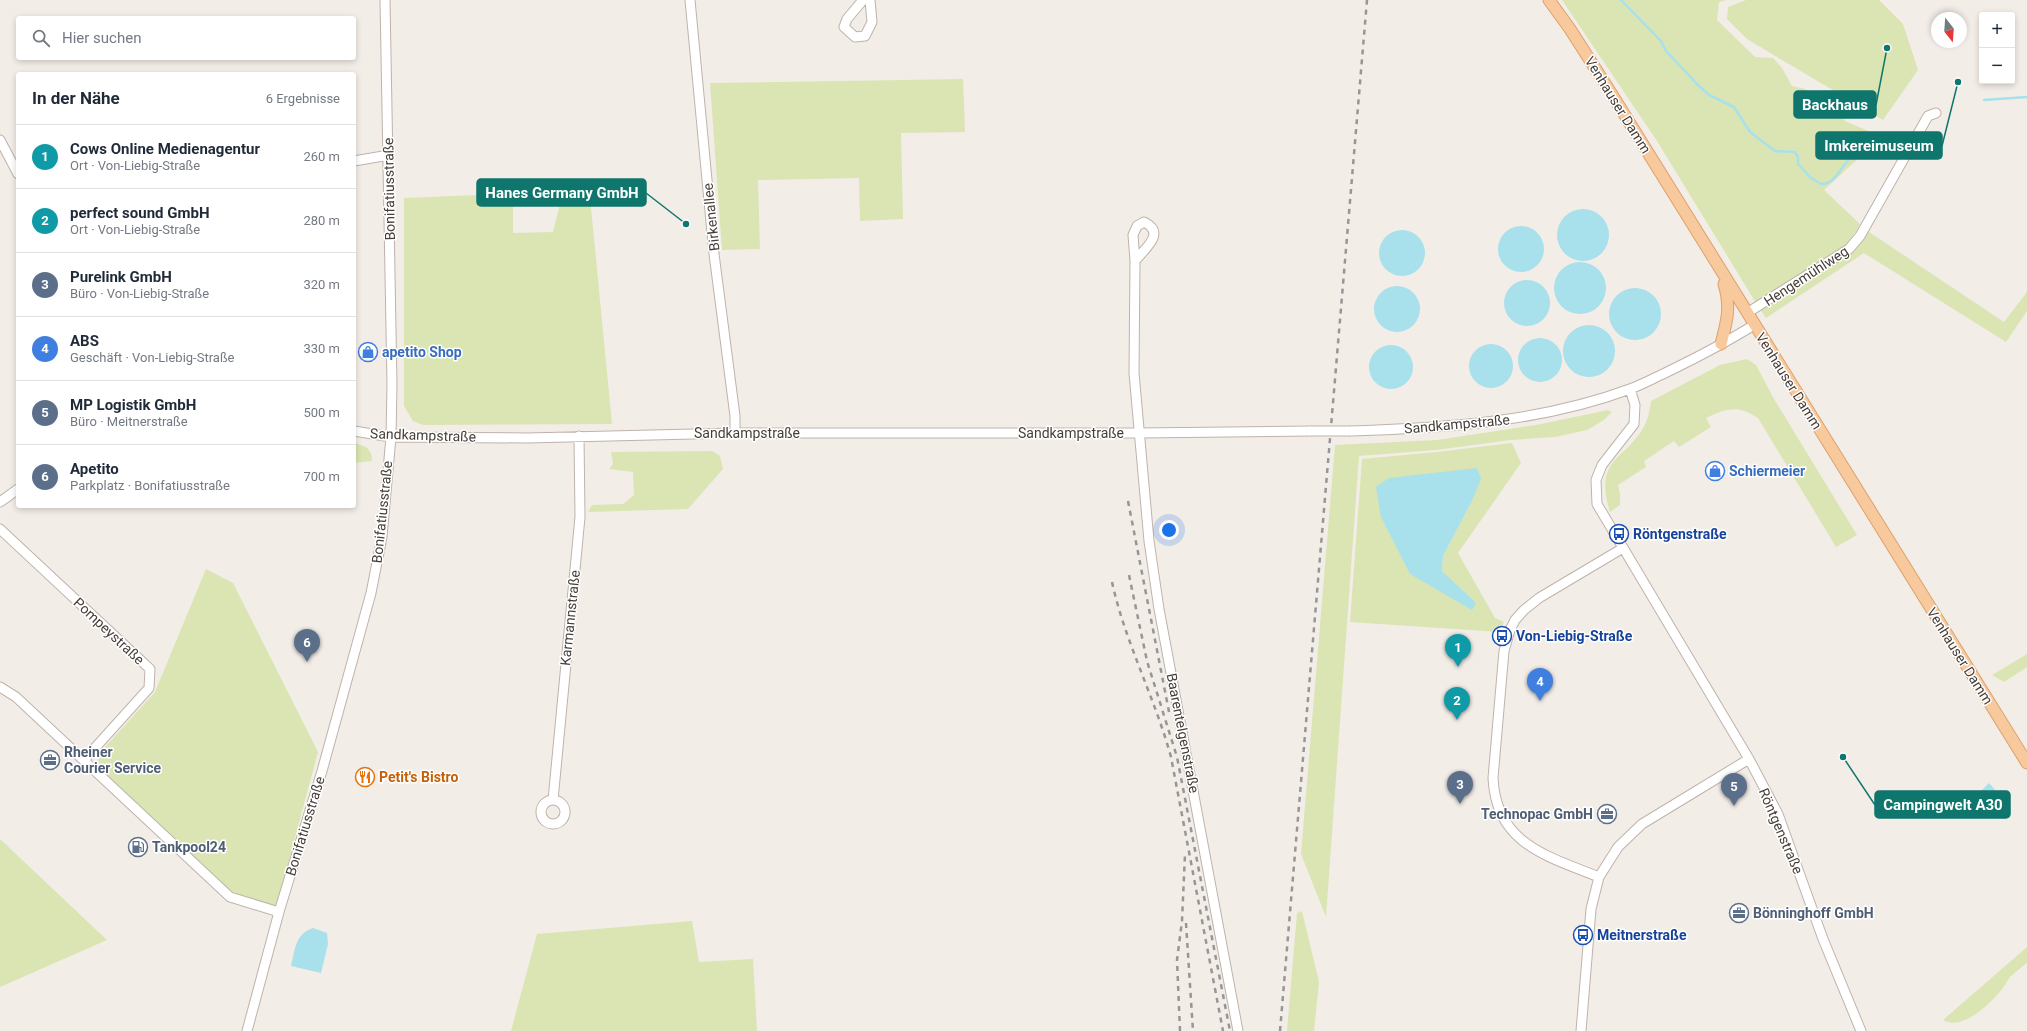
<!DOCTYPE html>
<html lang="de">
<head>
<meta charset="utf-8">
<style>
  body { margin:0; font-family:Roboto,sans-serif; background:#f2f2f3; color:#1f2937 }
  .controls { position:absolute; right:12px; top:12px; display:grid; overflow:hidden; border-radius:4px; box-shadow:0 2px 6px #0003 }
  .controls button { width:36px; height:36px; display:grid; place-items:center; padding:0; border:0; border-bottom:1px solid #e0e1e3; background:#fff; color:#1f2937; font:20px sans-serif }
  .compass { position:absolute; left:1931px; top:12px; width:36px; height:36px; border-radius:50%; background:#fff; box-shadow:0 2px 6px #0003; rotate:163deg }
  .you { position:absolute; left:1169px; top:530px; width:14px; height:14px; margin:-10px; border:3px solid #fff; border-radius:50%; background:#1a73e8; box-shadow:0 0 0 6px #1a73e833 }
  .badge { display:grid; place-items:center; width:26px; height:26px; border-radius:50%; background:#ea580c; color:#fff; font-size:13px; font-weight:700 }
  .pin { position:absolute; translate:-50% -33px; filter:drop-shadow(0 1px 2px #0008) }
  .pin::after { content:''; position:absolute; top:21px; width:14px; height:12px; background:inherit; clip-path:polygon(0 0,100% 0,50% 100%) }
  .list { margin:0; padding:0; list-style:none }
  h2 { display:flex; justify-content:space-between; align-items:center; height:52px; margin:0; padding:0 16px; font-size:17px }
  h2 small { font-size:13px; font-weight:400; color:#747a83 }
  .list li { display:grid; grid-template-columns:26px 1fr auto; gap:12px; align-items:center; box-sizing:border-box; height:64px; padding:0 16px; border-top:1px solid #e0e1e3 }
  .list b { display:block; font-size:15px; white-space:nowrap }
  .list p { margin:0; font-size:13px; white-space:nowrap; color:#747a83 }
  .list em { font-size:13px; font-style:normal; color:#747a83 }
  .icon { flex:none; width:22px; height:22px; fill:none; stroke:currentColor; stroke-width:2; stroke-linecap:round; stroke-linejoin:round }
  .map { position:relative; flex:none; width:2027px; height:1031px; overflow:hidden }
  .search { position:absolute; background:#fff; box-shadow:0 2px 6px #0003; left:16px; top:16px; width:340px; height:44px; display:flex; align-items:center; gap:10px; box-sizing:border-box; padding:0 14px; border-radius:4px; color:#747a83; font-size:15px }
  .panel { position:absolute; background:#fff; box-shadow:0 2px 6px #0003; left:16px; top:72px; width:340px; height:436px; border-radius:4px }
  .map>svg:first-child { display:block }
  .green { fill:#dae5b3; fill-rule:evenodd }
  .water { fill:#a8e0ec }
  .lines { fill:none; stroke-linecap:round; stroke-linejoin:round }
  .stream { stroke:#a8e0ec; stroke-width:2.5 }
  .minor-casing { stroke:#beb3ab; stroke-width:11 }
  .major-casing { stroke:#dca16c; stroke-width:13 }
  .minor { stroke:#fff; stroke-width:9 }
  .major { stroke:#f8c99c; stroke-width:11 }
  .rail { stroke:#969696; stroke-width:2.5; stroke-dasharray:5 5; stroke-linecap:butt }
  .minor-bridge-casing { stroke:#beb3ab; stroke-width:11; stroke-linecap:butt }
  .minor-bridge { stroke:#fff; stroke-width:9 }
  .labels { text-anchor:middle; stroke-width:3; stroke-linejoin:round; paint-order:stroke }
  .street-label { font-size:14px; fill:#463d37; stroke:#fff }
  .shop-label { font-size:14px; font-weight:bold; fill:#366cbe; stroke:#fff; text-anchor:start }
  .transit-label { font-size:14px; font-weight:bold; fill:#164399; stroke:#fff; text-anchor:start }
  .service-label { font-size:14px; font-weight:bold; fill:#4e5e75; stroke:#fff; text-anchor:start }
  .food-label { font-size:14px; font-weight:bold; fill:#c56008; stroke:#fff; text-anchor:start }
  .leader { fill:none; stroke:#0f766e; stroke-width:1.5 }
  .callout-dot { fill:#0f766e; stroke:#fff; stroke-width:1.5 }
  .callout { fill:#0f766e; stroke:#0f766e; stroke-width:1.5 }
  .callout-label { font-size:15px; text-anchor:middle; font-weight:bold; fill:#fff }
</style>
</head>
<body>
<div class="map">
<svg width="2027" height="1031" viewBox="0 0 2027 1031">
  <rect width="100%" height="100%" fill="#f3ede8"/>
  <path class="green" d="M 1562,0 L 1727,0 L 1719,2 L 1717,20 L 1755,57 L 1773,58 L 1782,68 L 1792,86 L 1805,89 L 1847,122 L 1878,135 L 1880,147 L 1878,153 L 1862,155 L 1824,190 L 1860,224 L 1848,244 L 1835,254 L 1756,303 L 1657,141 Z
    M 1746,0 L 1879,0 L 1903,24 L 1918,70 L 1883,120 L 1747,39 L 1727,19 L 1728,7 Z
    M 963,79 L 965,132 L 901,133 L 903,219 L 860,221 L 859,178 L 758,180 L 760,249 L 722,250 L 710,83 Z
    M 502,194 L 513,202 L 513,233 L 553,232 L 561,200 L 590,197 L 612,424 L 423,425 L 413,421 L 404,406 L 404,198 Z
    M 1866,230 L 2004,322 L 2027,292 L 2027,311 L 2006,342 L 1864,253 L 1766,318 L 1760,309 L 1846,254 Z
    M 1747,359 L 1756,365 L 1774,399 L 1857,535 L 1836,547 L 1758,418 C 1737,405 1728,408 1706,418 L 1711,427 L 1679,447 L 1674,441 L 1644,461 L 1646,467 L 1618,485 L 1620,494 L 1620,505 L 1610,512 C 1592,454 1630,461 1647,420 C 1649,414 1650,407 1651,401 L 1720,365 Z
    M 1608,410 L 1612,412 L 1604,420 L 1587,430 L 1555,437 L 1511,440 L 1436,450 L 1359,456 L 1326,917 L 1301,854 L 1335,445 L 1437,440 L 1536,425 Z
    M 354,443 C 365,446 372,448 372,461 L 354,463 Z
    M 1512,443 L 1521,463 L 1458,553 L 1495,618 L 1504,622 L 1498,632 L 1350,622 L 1362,459 L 1437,452 ZM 1471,503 L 1443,556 L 1442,571 L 1456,586 L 1410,574 Z
    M 712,451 L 720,456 L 723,469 L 688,509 L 588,512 L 592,505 L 623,504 L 634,495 L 633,472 L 609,469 L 613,464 L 611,452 Z
    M 206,569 L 233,583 L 318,752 L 276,908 L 232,894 L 102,772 L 97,756 L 155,692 Z
    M 2027,654 L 2027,667 L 2004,682 L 1992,675 Z
    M 0,839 L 107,940 L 0,987 Z
    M 1302,911 L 1319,982 L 1314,1031 L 1287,1031 L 1297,913 Z
    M 692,921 L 699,962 L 753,959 L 757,1031 L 511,1031 L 537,934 Z
    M 2027,947 L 2027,963 C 2021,968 2015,972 2010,977 C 2006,982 2004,988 1999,993 C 1987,1006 1962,1031 1943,1020 Z"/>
  <path class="water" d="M1557 235a26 26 0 1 1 52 0a26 26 0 1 1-52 0Z
    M1498 249a23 23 0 1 1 46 0a23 23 0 1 1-46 0Z
    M1379 253a23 23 0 1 1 46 0a23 23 0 1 1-46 0Z
    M1554 288a26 26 0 1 1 52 0a26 26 0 1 1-52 0Z
    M1504 303a23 23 0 1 1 46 0a23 23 0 1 1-46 0Z
    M1374 309a23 23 0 1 1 46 0a23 23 0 1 1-46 0Z
    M1609 314a26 26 0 1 1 52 0a26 26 0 1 1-52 0Z
    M1563 351a26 26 0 1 1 52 0a26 26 0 1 1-52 0Z
    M1518 360a22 22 0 1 1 44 0a22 22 0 1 1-44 0Z
    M1469 366a22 22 0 1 1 44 0a22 22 0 1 1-44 0Z
    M1369 367a22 22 0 1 1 44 0a22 22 0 1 1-44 0Z
    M 1477,468 L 1481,479 L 1471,503 L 1443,556 L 1442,571 L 1476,603 L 1472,610 L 1410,574 L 1381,517 L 1376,487 L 1389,478 Z
    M 1989,783 L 2008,804 L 2008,806 L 1995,817 L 1976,796 Z
    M 313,928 L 327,933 L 328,944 L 321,973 L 291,966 C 295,950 295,934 313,928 Z"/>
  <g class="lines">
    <path class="stream" d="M 1621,0 L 1661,41 L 1666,51 L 1697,84 L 1709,95 L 1734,107 L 1750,132 L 1775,151 L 1795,152 L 1798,157 L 1798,164 L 1811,178 L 1821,184 C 1839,185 1844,154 1862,151
      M 1984,100 L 2027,97"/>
    <defs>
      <path id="minor" d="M 690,0 L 714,254 L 735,416 L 735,433
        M 863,0 L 847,19 L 844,27 L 855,37 L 865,36 L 872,22 L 870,0
        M 0,140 L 18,174
        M 354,161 L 389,155
        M 1135,261 C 1144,249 1167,233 1144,222 L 1137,226 L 1133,235 L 1135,261 L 1134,373 L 1149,541 L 1159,609 L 1238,1031
        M 1747,313 L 1849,249 L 1860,236 L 1928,116 L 1936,113
        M 1630,389 L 1635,405 L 1634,424 L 1602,465 L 1596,480 L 1597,504 L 1749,759 L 1778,814 L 1823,939 L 1861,1031
        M 354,431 L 391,437 L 527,438 L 735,433 L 1140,433 L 1311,431
        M 1351,431 C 1445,428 1541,422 1630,389 C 1641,385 1652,379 1663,374 C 1694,359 1725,343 1754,325
        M 0,502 L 18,489
        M 0,529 L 150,669 L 149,688 L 84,760
        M 0,687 L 16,697 L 230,897 L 279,912
        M 553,800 L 580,517 L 579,436
        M541 812a12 12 0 1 1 24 0a12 12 0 1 1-24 0Z
        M 1599,877 C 1547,856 1496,844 1493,778 L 1504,651 L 1510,630 L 1515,620 L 1524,610 L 1539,598 L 1623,548
        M 247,1031 L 279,912 L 322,771 L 371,593 L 382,537 L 391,437 L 392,384 L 385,0
        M 1581,1031 L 1591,909 L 1599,877 L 1618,847 L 1642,824 L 1749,759"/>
      <path id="major" d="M 1549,0 L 1570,29 L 1611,93 L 2027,763
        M 1721,344 C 1727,321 1731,307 1724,284"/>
    </defs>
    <use href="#minor" class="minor-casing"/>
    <use href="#major" class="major-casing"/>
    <use href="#minor" class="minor"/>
    <use href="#major" class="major"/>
    <path class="rail" d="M 1128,501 L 1170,717
      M 1129,575 L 1147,661 L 1177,757 L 1230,1031
      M 1112,582 C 1125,642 1155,698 1171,757 L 1223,1031
      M 1186,923 L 1193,1031
      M 1180,1031 L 1177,960 L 1182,921 L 1185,854
      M 1280,1031 L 1367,0"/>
    <defs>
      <path id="minor-bridge" d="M 1311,431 L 1351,431"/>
    </defs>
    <use href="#minor-bridge" class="minor-bridge-casing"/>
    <use href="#minor-bridge" class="minor-bridge"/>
  </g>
  <defs>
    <symbol id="shop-ring" viewBox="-11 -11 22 22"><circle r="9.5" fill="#fff" stroke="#3f7fe0" stroke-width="1.5"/><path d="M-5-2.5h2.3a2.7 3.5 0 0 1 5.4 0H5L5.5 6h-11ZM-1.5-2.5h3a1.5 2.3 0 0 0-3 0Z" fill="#3f7fe0"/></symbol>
    <symbol id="bus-ring" viewBox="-11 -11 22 22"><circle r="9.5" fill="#fff" stroke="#1a4fb4" stroke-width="1.5"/><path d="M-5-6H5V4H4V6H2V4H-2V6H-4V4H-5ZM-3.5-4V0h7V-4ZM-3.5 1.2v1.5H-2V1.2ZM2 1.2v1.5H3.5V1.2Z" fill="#1a4fb4"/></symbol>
    <symbol id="office-ring" viewBox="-11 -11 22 22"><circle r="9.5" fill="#fff" stroke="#5c6f8a" stroke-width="1.5"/><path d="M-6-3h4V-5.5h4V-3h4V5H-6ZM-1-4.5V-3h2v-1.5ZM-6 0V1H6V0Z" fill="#5c6f8a"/></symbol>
    <symbol id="restaurant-ring" viewBox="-11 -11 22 22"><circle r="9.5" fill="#fff" stroke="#e8710a" stroke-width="1.5"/><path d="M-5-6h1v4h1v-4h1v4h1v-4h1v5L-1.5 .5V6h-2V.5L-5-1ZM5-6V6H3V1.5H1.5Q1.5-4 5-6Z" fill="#e8710a"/></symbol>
    <symbol id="fuel-ring" viewBox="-11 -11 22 22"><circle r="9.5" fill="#fff" stroke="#5c6f8a" stroke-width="1.5"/><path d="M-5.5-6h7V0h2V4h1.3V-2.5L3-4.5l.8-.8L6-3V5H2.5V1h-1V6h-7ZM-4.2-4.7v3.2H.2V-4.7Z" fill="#5c6f8a"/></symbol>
  </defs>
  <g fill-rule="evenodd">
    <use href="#shop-ring" x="357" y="341" width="22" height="22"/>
    <use href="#shop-ring" x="1704" y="460" width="22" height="22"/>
    <use href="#bus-ring" x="1608" y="523" width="22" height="22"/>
    <use href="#bus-ring" x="1491" y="625" width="22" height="22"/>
    <use href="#office-ring" x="39" y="749" width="22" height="22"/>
    <use href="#restaurant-ring" x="354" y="766" width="22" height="22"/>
    <use href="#office-ring" x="1596" y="803" width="22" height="22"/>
    <use href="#fuel-ring" x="127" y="836" width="22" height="22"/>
    <use href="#office-ring" x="1728" y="902" width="22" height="22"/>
    <use href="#bus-ring" x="1572" y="924" width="22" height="22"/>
  </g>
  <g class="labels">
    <g class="street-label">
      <text transform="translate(1618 105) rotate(58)" y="5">Venhauser Damm</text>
      <text transform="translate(389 189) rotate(-91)" y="5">Bonifatiusstraße</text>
      <text transform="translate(711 217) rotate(-96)" y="5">Birkenallee</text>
      <text transform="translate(1806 276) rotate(-33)" y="5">Hengemühlweg</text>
      <text transform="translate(1789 381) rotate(58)" y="5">Venhauser Damm</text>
      <text transform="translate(1457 424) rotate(-5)" y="5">Sandkampstraße</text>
      <text x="747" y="438">Sandkampstraße</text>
      <text x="1071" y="438">Sandkampstraße</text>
      <text transform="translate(423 435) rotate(2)" y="5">Sandkampstraße</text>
      <text transform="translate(382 512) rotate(-84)" y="5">Bonifatiusstraße</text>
      <text transform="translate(570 618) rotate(-84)" y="5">Karmannstraße</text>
      <text transform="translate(109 631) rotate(43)" y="5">Pompeystraße</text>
      <text transform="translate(1960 656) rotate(58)" y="5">Venhauser Damm</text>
      <text transform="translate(1183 733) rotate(79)" y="5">Baarentelgenstraße</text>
      <text transform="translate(305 826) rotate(-73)" y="5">Bonifatiusstraße</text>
      <text transform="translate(1781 831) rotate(67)" y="5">Röntgenstraße</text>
    </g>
    <g class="shop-label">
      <text x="382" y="357">apetito Shop</text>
      <text x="1729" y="476">Schiermeier</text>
    </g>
    <g class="transit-label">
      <text x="1633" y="539">Röntgenstraße</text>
      <text x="1516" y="641">Von-Liebig-Straße</text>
      <text x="1597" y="940">Meitnerstraße</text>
    </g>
    <g class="service-label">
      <text x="64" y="757">Rheiner<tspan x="64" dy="16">Courier Service</tspan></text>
      <text x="1593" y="819" text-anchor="end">Technopac GmbH</text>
      <text x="152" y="852">Tankpool24</text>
      <text x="1753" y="918">Bönninghoff GmbH</text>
    </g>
    <g class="food-label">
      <text x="379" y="782">Petit's Bistro</text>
    </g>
  </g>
  <path class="leader" d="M1887 48L1876 105M1958 82L1942 146M686 224L646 193M1843 757L1875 805"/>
  <g class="callout-dot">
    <circle cx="1887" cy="48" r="4"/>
    <circle cx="1958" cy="82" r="4"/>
    <circle cx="686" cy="224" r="4"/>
    <circle cx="1843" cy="757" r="4"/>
  </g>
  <g class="callout">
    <rect x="1794" y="91" width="82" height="27" rx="4"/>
    <rect x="1816" y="132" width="126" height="27" rx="4"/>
    <rect x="477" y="179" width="169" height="27" rx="4"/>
    <rect x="1875" y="791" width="135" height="27" rx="4"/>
  </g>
  <g class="callout-label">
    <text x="1835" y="110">Backhaus</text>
    <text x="1879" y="151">Imkereimuseum</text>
    <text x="562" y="198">Hanes Germany GmbH</text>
    <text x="1943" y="810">Campingwelt A30</text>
  </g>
</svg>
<div class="controls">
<button>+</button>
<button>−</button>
</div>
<svg class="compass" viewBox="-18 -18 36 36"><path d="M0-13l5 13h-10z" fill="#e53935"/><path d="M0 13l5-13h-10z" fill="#747a83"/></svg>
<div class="you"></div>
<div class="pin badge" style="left:1458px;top:667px;background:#0f9aa8">1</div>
<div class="pin badge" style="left:1457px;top:720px;background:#0f9aa8">2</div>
<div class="pin badge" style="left:1460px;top:804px;background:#5c6f8a">3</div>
<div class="pin badge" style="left:1540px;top:701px;background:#3f7fe0">4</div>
<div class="pin badge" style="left:1734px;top:806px;background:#5c6f8a">5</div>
<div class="pin badge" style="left:307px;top:662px;background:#5c6f8a">6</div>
<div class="search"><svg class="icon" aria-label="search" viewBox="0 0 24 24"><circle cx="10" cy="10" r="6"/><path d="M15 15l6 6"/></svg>Hier suchen</div>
<section class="panel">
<h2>In der Nähe<small>6 Ergebnisse</small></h2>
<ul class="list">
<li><span class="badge" style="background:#0f9aa8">1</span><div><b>Cows Online Medienagentur</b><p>Ort · Von-Liebig-Straße</p></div><em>260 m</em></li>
<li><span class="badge" style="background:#0f9aa8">2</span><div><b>perfect sound GmbH</b><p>Ort · Von-Liebig-Straße</p></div><em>280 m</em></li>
<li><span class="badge" style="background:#5c6f8a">3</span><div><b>Purelink GmbH</b><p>Büro · Von-Liebig-Straße</p></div><em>320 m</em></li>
<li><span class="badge" style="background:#3f7fe0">4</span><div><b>ABS</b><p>Geschäft · Von-Liebig-Straße</p></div><em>330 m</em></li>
<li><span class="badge" style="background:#5c6f8a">5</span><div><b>MP Logistik GmbH</b><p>Büro · Meitnerstraße</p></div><em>500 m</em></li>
<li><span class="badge" style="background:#5c6f8a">6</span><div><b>Apetito</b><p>Parkplatz · Bonifatiusstraße</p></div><em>700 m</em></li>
</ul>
</section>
</div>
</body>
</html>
